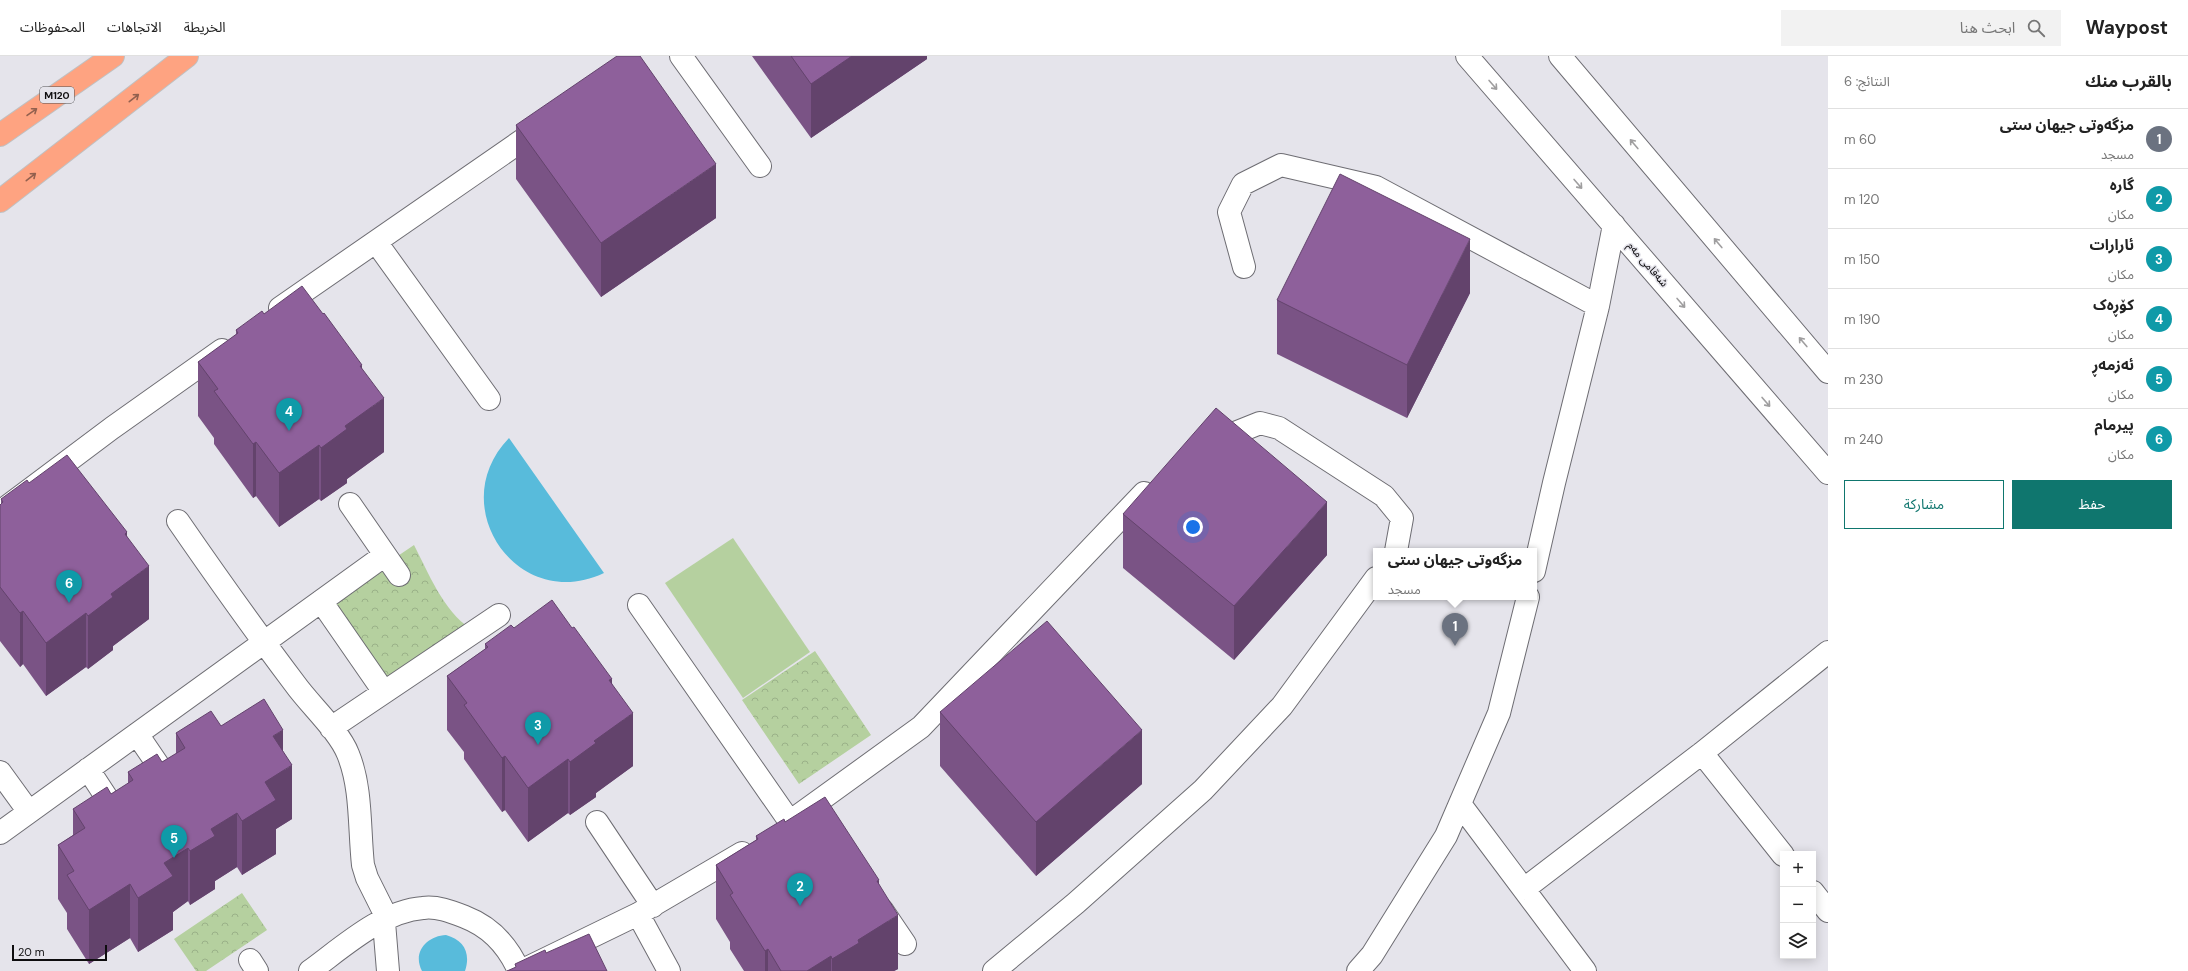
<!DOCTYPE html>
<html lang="ar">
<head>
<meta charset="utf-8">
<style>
  body { margin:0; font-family:"DM Sans","Noto Sans Arabic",sans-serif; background:#f2f2f2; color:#222; direction:rtl }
  .controls { position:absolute; right:12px; bottom:12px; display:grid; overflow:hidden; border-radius:0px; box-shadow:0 2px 10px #0003 }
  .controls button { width:36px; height:36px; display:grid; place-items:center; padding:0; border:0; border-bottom:1px solid #e0e0e0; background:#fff; color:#222; font:20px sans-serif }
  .scale { position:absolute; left:12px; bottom:10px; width:95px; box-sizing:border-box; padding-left:4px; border:2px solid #0e0d0f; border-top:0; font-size:11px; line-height:14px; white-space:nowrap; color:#0e0d0f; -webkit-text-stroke:3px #e5e4eb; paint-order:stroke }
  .you { position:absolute; left:1193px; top:471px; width:14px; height:14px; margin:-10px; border:3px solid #fff; border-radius:50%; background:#1a73e8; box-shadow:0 0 0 6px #1a73e833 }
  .badge { display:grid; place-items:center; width:26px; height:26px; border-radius:50%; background:#0f766e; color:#fff; font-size:13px; font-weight:700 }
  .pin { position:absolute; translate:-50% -33px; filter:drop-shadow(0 1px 2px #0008) }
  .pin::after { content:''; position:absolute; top:21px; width:14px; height:12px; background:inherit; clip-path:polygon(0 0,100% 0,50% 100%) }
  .popup { position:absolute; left:1373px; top:492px; width:164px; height:52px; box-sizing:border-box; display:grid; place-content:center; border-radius:0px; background:#fff; filter:drop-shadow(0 1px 3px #0005); font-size:13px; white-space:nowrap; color:#767676 }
  .popup b { font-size:15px; color:#222 }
  .popup::after { content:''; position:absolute; left:50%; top:100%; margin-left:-8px; border:8px solid transparent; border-top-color:#fff }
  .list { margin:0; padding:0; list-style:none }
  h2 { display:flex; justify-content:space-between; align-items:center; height:52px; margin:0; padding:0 16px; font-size:17px }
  h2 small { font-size:13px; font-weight:400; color:#767676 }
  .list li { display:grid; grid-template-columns:26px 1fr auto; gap:12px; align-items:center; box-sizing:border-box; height:60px; padding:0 16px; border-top:1px solid #e0e0e0 }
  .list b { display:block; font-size:15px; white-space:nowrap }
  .list p { margin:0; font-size:13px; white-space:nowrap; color:#767676 }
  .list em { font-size:13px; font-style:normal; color:#767676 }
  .actions { display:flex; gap:8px; padding:12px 16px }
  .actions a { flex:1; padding:9px 0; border:1px solid #0f766e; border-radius:0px; text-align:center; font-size:14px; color:#0f766e }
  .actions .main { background:#0f766e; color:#fff }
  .icon { flex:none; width:22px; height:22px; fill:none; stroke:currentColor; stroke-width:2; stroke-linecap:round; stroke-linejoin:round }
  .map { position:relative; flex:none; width:1828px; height:915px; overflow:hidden; direction:ltr }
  header { display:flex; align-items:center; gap:24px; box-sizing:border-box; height:56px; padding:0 20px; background:#fff; border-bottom:1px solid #e0e0e0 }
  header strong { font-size:19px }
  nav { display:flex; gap:22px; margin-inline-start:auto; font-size:14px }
  .search { width:280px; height:36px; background:#f2f2f2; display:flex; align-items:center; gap:10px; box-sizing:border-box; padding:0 14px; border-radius:0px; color:#767676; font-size:15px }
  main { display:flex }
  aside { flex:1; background:#fff }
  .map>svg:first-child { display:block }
  .grass { fill:#b5d09f }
  .park { fill:url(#park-crowns) }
  .water { fill:#58bbdb }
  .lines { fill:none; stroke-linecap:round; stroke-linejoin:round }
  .minor-casing { stroke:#6e6d73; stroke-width:24 }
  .highway-casing { stroke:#c0c0c1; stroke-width:24 }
  .minor { stroke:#fff; stroke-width:22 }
  .highway { stroke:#fea381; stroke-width:22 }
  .wall { fill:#7a5385 }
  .shaded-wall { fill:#63436c }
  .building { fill:#8e609b; stroke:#63436c }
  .oneway { stroke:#9f9e9f }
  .oneway2 { stroke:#92604e }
  .labels { text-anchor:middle; stroke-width:3; stroke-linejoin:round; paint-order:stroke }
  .shield { fill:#e5e4eb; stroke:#4e4e51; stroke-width:1 }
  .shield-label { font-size:10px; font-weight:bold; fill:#0e0d0f }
  .street-label { font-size:11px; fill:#0e0d0f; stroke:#e5e4eb }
</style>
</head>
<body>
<header>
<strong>Waypost</strong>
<div class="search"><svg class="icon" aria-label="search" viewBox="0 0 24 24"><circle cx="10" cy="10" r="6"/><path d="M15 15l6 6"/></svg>ابحث هنا</div>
<nav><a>الخريطة</a><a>الاتجاهات</a><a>المحفوظات</a></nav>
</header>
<main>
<aside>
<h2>بالقرب منك<small>النتائج: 6</small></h2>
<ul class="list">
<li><span class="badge" style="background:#6b7280">1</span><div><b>مزگەوتی جیهان ستی</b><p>مسجد</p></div><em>60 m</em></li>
<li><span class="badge" style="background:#0f9aa8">2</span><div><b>گارە</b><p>مكان</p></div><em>120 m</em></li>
<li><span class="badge" style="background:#0f9aa8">3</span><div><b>ئارارات</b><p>مكان</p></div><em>150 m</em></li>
<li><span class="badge" style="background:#0f9aa8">4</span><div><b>کۆڕەک</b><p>مكان</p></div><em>190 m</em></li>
<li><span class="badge" style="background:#0f9aa8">5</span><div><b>ئەزمەڕ</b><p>مكان</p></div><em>230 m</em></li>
<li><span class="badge" style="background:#0f9aa8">6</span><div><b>پیرمام</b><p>مكان</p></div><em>240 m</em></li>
</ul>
<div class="actions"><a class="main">حفظ</a><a>مشاركة</a></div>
</aside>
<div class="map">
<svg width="1828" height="915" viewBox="0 0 1828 915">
  <defs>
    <pattern id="park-crowns" width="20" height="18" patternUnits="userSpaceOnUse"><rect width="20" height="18" fill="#b5d09f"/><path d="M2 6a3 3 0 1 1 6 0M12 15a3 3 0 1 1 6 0" fill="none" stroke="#9ab188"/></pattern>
  </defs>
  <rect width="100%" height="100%" fill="#e5e4eb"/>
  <path class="grass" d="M 733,482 L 810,596 L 743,642 L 665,527 Z"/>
  <path class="park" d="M 414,489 C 428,516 444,556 470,572 L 384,628 L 327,548 Z
    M 815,595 L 871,679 L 799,728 L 742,644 Z
    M 242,837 L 267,874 L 206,915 L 196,915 L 174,883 Z"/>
  <path class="water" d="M 509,382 L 604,517 C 518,558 443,450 509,382 Z
    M 446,879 C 464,884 471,897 465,915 L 422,915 C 412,896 427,880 446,879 Z"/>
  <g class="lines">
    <defs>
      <path id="minor" d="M 681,0 L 760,110
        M 1467,0 L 1828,417
        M 1560,0 L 1828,316
        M 376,186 L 489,343
        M 1244,211 L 1229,156 L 1243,128 L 1281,109 L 1376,131 L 1598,250
        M 280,252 L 540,72
        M 1215,385 L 1260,367 L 1279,372 L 1384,440 L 1402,462 L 1396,495
        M 350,448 L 399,519
        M 0,456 L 112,372 L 222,294
        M 178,465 C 216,520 255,575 295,628 C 310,649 339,675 348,698 C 362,732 359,773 363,809 L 367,822 L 383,854 L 388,915
        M 1534,515 L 1554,427 L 1598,250 L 1614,169
        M 321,545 L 384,636
        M 639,549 L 790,766
        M 331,672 L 499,559
        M 137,678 L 169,725
        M 1702,697 L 1783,799
        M 88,713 L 118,759
        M 0,716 L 29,756
        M 1460,748 L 1585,915
        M 791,765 L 921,671 L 1144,437
        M 597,766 L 653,850
        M 0,777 L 385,499
        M 1524,833 L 1702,697 L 1828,596
        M 1813,836 L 1828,855
        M 882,854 L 905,888
        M 638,858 L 669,915
        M 250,904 L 257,915
        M 310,915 C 343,891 382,855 423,852 C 437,850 452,856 465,861 C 491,871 508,890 519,915
        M 521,915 L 638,858 L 742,797
        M 994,915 L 1076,847 L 1203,734 L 1282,650 L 1376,522
        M 1358,915 L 1372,899 L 1446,780 L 1499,657 L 1528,541"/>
      <path id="highway" d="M 0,79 L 113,0
        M 0,145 L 187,0"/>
    </defs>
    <use href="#minor" class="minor-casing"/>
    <use href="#highway" class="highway-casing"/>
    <use href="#minor" class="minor"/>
    <use href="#highway" class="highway"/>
  </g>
  <path class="wall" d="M 752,0 L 927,0 L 927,3 L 811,82 Z
    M 516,69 L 716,162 L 601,241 L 516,123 Z
    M 1470,237 L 1407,362 L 1277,298 L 1277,244 Z
    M 264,258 L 362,313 L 384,396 L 347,423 L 347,427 L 321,445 L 319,443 L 279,471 L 256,440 L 253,442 L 214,388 L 214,382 L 198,360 L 198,306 L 236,279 L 236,274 Z
    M 29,427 L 127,480 L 149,563 L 113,590 L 113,594 L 88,613 L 86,611 L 46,640 L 23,608 L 20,611 L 0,585 L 0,449 L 1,448 L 1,443 Z
    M 1123,458 L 1327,499 L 1234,604 L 1123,512 Z
    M 514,572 L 612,627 L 633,710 L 596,737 L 596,741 L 570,759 L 568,757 L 528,786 L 505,754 L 502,756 L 464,703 L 464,696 L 447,674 L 447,620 L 485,593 L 485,588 Z
    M 940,656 L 1142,728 L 1036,820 L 940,710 Z
    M 221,670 L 283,695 L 292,763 L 276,773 L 276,798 L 242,819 L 237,811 L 215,825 L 215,833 L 190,849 L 188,845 L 173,856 L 173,874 L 138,896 L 130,882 L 89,908 L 67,873 L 67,857 L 58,843 L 58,789 L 73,779 L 73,753 L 111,738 L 128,728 L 128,716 L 162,706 L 176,698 L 176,677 Z
    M 785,766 L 879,828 L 898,913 L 894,915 L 744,915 L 730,893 L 730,886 L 716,863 L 716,809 L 756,784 L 756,780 Z"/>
  <path class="shaded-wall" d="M 852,0 L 927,0 L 927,3 L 811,82 L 811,28 Z
    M 716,108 L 716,162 L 601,241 L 601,187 Z
    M 1470,183 L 1470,237 L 1407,362 L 1407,309 Z
    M 362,309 L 362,358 L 384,342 L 384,396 L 347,423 L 347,427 L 321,445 L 321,392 L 345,370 L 360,310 Z
    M 256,386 L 256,440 L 253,442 L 253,388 Z
    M 319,389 L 319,443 L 279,471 L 279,417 Z
    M 1327,446 L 1327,499 L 1234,604 L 1234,550 Z
    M 127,476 L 127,526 L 149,510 L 149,563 L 113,590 L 113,594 L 88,613 L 88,560 L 111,538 L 125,478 Z
    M 23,555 L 23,608 L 20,611 L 20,557 Z
    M 86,557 L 86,611 L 46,640 L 46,587 Z
    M 612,623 L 612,672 L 633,657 L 633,710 L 596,737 L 596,741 L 570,759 L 570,706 L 594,685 L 609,624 Z
    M 283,674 L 283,715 L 292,709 L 292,763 L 276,773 L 276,798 L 242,819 L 242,765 L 265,726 L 273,680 Z
    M 1142,674 L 1142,728 L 1036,820 L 1036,766 Z
    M 505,700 L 505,754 L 502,756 L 502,702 Z
    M 568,703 L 568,757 L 528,786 L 528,732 Z
    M 237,757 L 237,811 L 215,825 L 215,833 L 190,849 L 190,795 L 211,773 Z
    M 188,792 L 188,845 L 173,856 L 173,874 L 138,896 L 138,842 L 164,807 Z
    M 879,824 L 879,871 L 898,859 L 898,913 L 894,915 L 832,915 L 832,903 L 858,884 L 877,825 Z
    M 130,828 L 130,882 L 89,908 L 89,854 Z
    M 768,893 L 768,915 L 765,915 L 765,895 Z
    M 831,900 L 831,915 L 807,915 Z"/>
  <path class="building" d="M 617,0 L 640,0 L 716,108 L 601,187 L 516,69 Z
    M 791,0 L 852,0 L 811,28 Z
    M 1340,118 L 1470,183 L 1407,309 L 1277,244 Z
    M 302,230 L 323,258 L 324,257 L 362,309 L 360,310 L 384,342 L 345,370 L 347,373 L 321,392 L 319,389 L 279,417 L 256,386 L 253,388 L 214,335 L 218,333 L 198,306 L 238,277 L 236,274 L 262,255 L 264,258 Z
    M 1216,352 L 1327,446 L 1234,550 L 1123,458 Z
    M 67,399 L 127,476 L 125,478 L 149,510 L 111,538 L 113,541 L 88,560 L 86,557 L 46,587 L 23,555 L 20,557 L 0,531 L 0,449 L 3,446 L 1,443 L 27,424 L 29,427 Z
    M 552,544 L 572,572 L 574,571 L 612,623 L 609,624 L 633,657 L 594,685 L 596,687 L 570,706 L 568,703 L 528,732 L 505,700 L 502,702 L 464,649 L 467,647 L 447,620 L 488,591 L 485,588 L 511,569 L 514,572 Z
    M 1047,565 L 1142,674 L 1036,766 L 940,656 Z
    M 264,643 L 283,674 L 273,680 L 292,709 L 265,726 L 276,744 L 242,765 L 237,757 L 211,773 L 215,780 L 190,795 L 188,792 L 164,807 L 173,820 L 138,842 L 130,828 L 89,854 L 67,819 L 74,815 L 58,789 L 85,772 L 73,753 L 107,731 L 111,738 L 133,724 L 128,716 L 157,698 L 162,706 L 185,692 L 176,677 L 211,655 L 221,670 Z
    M 825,741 L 879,824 L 877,825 L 898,859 L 858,884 L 859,887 L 832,903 L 831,900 L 807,915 L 781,915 L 768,893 L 765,895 L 730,839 L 733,837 L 716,809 L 758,783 L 756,780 L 784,763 L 785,766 Z
    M 589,878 L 607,915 L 507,915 L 516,911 L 515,908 L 545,894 L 546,897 Z"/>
  <defs><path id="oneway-shaft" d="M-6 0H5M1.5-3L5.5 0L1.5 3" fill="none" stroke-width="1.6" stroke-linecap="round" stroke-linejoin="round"/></defs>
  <g class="oneway">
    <use href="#oneway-shaft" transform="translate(1493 29) rotate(49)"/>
    <use href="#oneway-shaft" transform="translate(1634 88) rotate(-130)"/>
    <use href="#oneway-shaft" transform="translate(1578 128) rotate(49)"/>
    <use href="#oneway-shaft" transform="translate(1718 187) rotate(-130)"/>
    <use href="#oneway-shaft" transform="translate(1681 247) rotate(49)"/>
    <use href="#oneway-shaft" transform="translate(1803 286) rotate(-130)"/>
    <use href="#oneway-shaft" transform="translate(1766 346) rotate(49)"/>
  </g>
  <g class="oneway2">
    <use href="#oneway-shaft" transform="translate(134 42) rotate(-38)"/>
    <use href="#oneway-shaft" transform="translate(32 56) rotate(-35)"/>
    <use href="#oneway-shaft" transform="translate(31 121) rotate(-38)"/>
  </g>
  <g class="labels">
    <rect class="shield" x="40" y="31" width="34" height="16" rx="3"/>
    <g class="shield-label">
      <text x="57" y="43">M120</text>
    </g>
    <g class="street-label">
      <text transform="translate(1648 208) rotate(49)" y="4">شەقامی مەم</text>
    </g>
  </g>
</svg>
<div class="controls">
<button>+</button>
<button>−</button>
<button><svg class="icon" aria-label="layers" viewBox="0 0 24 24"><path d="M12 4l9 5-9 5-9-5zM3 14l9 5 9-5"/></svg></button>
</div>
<div class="scale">20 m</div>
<div class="you"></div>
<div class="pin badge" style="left:1455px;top:590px;background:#6b7280">1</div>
<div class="popup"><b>مزگەوتی جیهان ستی</b>مسجد</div>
<div class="pin badge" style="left:800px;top:850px;background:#0f9aa8">2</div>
<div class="pin badge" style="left:538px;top:689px;background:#0f9aa8">3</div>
<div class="pin badge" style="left:289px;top:375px;background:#0f9aa8">4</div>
<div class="pin badge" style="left:174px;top:802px;background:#0f9aa8">5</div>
<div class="pin badge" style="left:69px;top:547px;background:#0f9aa8">6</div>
</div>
</main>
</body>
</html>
